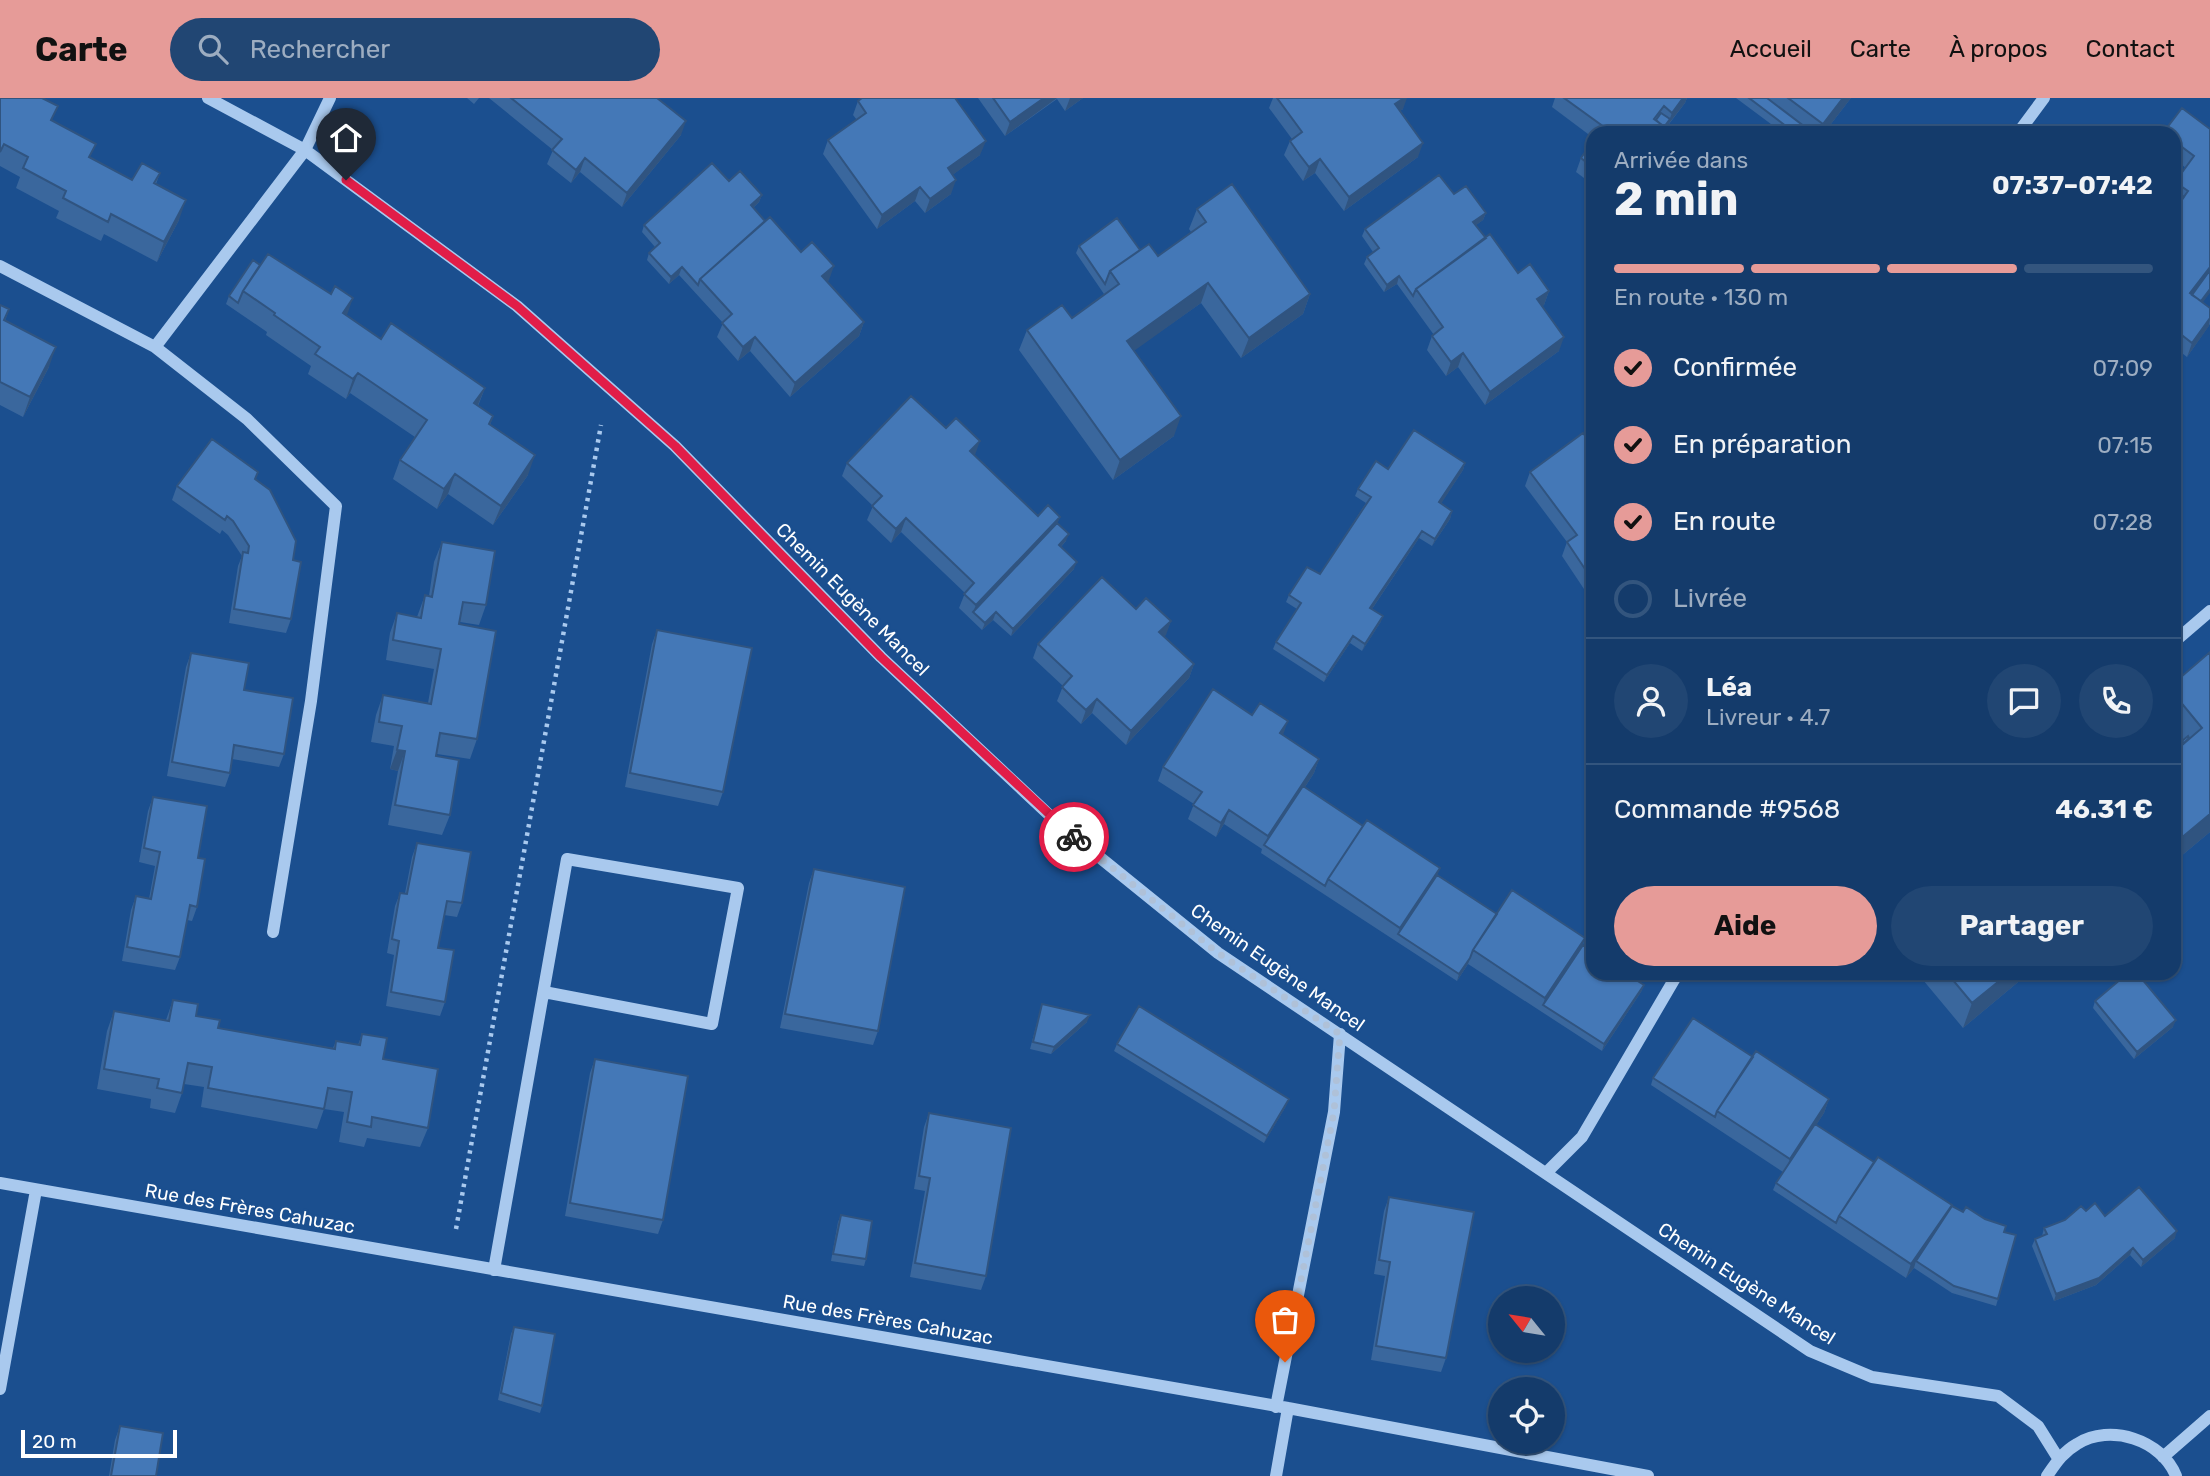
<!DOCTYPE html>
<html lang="fr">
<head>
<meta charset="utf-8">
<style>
	:root { --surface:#143b6b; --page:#214673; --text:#f1f3f6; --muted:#9dadc1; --line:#33557e; --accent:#e69b98 }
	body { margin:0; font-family:Rubik,sans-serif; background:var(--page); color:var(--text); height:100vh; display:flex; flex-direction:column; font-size:26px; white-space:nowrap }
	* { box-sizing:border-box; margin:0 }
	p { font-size:23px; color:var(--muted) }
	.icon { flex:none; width:38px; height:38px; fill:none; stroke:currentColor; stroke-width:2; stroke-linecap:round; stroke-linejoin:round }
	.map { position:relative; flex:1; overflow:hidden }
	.side { position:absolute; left:1586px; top:28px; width:595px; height:854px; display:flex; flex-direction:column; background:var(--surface); border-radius:21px; box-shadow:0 2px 5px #0004,0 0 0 2px var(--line) }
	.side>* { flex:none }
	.needle { width:46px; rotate:300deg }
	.controls { position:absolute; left:1488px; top:1188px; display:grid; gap:14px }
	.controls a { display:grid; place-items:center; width:77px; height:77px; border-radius:50%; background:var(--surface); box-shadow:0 2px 5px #0004,0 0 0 2px var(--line); font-size:35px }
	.scale { position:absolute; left:21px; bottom:18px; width:156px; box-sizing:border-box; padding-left:7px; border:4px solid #fff; border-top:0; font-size:19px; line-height:24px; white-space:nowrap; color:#fff; -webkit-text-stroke:5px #1b4f8f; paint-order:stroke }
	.pin { position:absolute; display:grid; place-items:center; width:60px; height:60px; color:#fff; margin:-72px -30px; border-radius:50% 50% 50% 0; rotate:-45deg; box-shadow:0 0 7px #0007 }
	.pin .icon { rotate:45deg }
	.courier { position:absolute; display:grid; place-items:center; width:70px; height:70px; margin:-35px; border:5px solid #e11d48; border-radius:50%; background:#fff; color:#222; box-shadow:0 2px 9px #0007 }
	.overview em { font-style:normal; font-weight:700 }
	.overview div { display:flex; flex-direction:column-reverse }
	.overview { display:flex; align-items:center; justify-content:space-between; height:119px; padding:0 28px }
	h1 { font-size:46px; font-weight:700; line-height:52px }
	.bar { display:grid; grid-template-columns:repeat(4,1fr); gap:10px 7px; align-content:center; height:84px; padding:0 28px }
	.bar i { height:9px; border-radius:5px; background:var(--line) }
	.bar .active { background:var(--accent) }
	.bar p { grid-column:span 4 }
	.line { display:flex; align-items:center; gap:18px; padding:0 28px; border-top:2px solid var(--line) }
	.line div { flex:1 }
	.round { display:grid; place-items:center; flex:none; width:74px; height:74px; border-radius:37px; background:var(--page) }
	ol { padding:0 28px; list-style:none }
	li { display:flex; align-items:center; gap:21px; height:77px }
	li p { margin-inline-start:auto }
	li .icon { padding:7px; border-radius:50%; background:var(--accent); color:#111; stroke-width:4 }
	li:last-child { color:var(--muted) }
	li i { width:38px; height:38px; border:4px solid var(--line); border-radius:50% }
	.button { display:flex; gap:14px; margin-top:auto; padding:14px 28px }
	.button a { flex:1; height:80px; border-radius:42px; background:var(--accent); color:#111; font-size:28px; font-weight:700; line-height:80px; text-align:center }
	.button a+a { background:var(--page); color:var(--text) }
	header { display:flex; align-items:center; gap:42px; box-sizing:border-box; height:98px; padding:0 35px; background:var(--accent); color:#111 }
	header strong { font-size:33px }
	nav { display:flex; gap:38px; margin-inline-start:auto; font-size:24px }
	.search { width:490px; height:63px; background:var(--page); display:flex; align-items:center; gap:18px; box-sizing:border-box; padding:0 24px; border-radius:38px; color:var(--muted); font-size:26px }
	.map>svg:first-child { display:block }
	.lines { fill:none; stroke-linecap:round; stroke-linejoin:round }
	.path { stroke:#a9c9ee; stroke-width:4.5; stroke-dasharray:3.5 5; stroke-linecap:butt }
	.minor { stroke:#a9c9ee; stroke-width:12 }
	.wall { fill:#3a679d }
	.shaded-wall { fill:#305480 }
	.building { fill:#4478b7; stroke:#305480; stroke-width:2 }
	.done { stroke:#afc1d8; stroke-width:7; stroke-dasharray:0 12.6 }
	.route { stroke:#e11d48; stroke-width:9 }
	.labels { text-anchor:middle; stroke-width:5; stroke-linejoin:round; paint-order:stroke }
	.street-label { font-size:19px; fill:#fff; stroke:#1b4f8f }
</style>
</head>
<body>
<header>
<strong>Carte</strong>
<div class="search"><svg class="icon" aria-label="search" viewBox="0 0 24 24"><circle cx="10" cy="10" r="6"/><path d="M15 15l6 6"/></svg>Rechercher</div>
<nav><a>Accueil</a><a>Carte</a><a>À propos</a><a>Contact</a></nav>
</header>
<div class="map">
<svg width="2210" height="1378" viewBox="0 0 2210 1378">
	<rect width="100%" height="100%" fill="#1b4f8f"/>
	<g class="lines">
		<path class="path" d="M456,1131L601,327"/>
		<path class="minor" d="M208,0L305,52L517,208L675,348L881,559L1061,728L1218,855L1810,1253L1872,1279L1998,1298L2038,1328L2058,1360
			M2018,35L2044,0
			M0,168L155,249L305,52L330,0
			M155,249L247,321L336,408L311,603L273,834
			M2174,544L2210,513
			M1546,1075L1582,1039L1678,875
			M0,1085L1288,1310L1648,1378
			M494,1172L567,761L738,790L712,926L544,894
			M0,1291L36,1092
			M1276,1309L1334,1014L1340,936
			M2163,1359L2210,1318
			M1276,1378L1288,1310
			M2047,1378C2056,1365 2063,1354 2077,1346C2110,1325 2162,1342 2176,1378"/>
	</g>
	<path class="wall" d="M0,0L53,23L91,61L132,82L160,75L156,86L179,122L157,164L104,136L101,143L56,120L59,113L16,90L20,79L0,68Z
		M467,0H479L474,6Z
		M489,0H657L681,37L622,109L580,74L571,85L547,66L553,52Z
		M978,0H1083L1065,13L1057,1L1005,38Z
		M1273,0H1404L1403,11L1400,13L1418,59L1344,113L1315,75L1303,83L1284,57L1290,43L1292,41L1269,10Z
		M1555,0H1687L1685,5L1666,30L1673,35H1592V39L1552,9Z
		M1736,0H1851L1824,35H1783Z
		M858,3L980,57L952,77L951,96L925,115L915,103L877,131L823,56L828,42L857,22L853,17Z
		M2210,31L2203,205L2210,210V226L2187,259L2174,249V88L2175,84L2186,70L2174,61V35Z
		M1592,44V86L1576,74L1581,60Z
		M729,83L762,97L759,104L753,110L765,123L801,154L829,182L827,183L864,224L859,238L790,299L750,253L738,263L717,239L723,225L679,177L669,186L647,162L649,155L655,149L642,134L644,127Z
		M1454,96L1486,115L1483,122L1476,127L1486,140L1518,175L1549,193L1544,207L1542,208L1559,253L1485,307L1458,269L1446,278L1427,252L1432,238L1434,237L1397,186L1384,194L1364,166L1367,159L1373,154L1362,138L1365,131Z
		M1197,111L1310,196L1303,216L1241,260L1201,205L1134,252L1174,338L1113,382L1019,252L1027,232L1072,220L1104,196L1076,155L1079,148L1140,152L1158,158L1191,134L1189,131Z
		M253,162L346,217L381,241L485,290L478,308L493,318L490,327L528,377L493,427L448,396L437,411L393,381L400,362L415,339L350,295L346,301L308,276L311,268L266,237L267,234L226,206L229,198Z
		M0,207L9,211L5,223L49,269L23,319L0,307Z
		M1592,347V503L1562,458L1567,444L1525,388L1530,374Z
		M974,357L1038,418L1060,419L1057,425L1066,443L1061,449L1074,471L1011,538L993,522L982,532L959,510L965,495L901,434L891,445L867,422L873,408L842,378L847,365Z
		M1465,365L1463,372L1441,405L1452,413L1450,421L1432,448L1419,440L1394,478L1372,511L1383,518L1380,525L1362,553L1350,545L1324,584L1273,551L1276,544L1297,511L1286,504L1289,497L1320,476L1366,405L1355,398L1358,391Z
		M256,382L293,462L291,521L286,535L229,525L238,468L242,458L228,437L222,432L220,436L172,402L177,388Z
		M442,444L486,507L479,527L460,524L477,641L470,661L437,656L436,658L450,717L442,737L388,727L398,673L390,671L394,648L371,644L376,617L383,597L428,605L434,571L386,562L390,535L397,515L417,519L425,497L429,498L434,464Z
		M1136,511L1171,523L1164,539L1194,566L1189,580L1126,647L1092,615L1081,626L1057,603L1063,588L1033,560L1038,546Z
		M657,532L723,694L718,708L625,689L652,546Z
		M2210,554V734L2174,764V654L2180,648L2183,642L2174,631V585Z
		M191,555L244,592L284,656L279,669L232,661L230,675L225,689L167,678L186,569Z
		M1283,637L1319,661L1314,675L1305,689L1497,816L1585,840L1583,847L1644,887L1641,894L1602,953L1468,866L1457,883L1261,755L1262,751L1224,726L1216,739L1188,721L1194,706L1158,683L1163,669Z
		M153,699L198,760L197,809L192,823L187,822L180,859L175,872L122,863L131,812L136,798L149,801L155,768L139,764L148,713Z
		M417,745L462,805L457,819L444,817L438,850L445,904L440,918L386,908L394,857L387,855L395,808L400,795H405L412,759Z
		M814,771L878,933L873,947L780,930L809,785Z
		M1926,875H2029L1963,930L1923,882Z
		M173,902L196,918L218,930L333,950L336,943L358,947L362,936L383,961L428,1030L420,1049L367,1040L364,1049L339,1044L344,1014L324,1011L317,1031L201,1009L204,989L184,986L182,995L175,1015L150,1010L151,1001L97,991L107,933L114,913L166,922Z
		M2095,903L2173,929L2134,961L2093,910Z
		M1042,906L1087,924L1051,956L1030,951Z
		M1117,946L1286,1008L1264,1045L1114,953Z
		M1753,959L1829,1001L1824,1015L1816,1027L1950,1112L1963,1114L2004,1134L1998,1201L1996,1208L1952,1195L1914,1170L1906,1180L1773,1092L1776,1085L1783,1074L1651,987L1653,980Z
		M595,961L663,1122L658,1136L565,1118L590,975Z
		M929,1015L986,1178L981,1192L910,1179L925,1093L914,1091L924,1029Z
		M1389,1099L1446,1260L1441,1274L1371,1262L1385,1178L1374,1176L1384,1113Z
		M2086,1113L2175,1140L2141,1169L2130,1157L2096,1187L2054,1203L2032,1148L2035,1141L2042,1138L2044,1130Z
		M841,1117L866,1161L864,1168L831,1163L838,1124Z
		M514,1229L542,1308L540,1315L498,1302L511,1236Z
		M120,1328L156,1378H109L115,1342Z"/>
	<path class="shaded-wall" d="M1044,0H1057L1005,38L1010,24Z
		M1070,0H1083L1065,13Z
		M1404,0H1407L1403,11L1390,20L1395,6Z
		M1683,0H1687L1685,5L1667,28L1672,15Z
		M1843,0H1851L1824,35H1820L1823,26Z
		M686,23L681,37L622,109L627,95Z
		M986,43L980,57L943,84L948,70Z
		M1423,45L1418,59L1344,113L1349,99Z
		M585,60L580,74L571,85L576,72Z
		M1320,61L1315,75L1303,83L1309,69Z
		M956,82L951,96L925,115L930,101Z
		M920,89L915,103L877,131L882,117Z
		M762,97L759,104L749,114L751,107Z
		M186,102L179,122L157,164L164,144Z
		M1486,115L1483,122L1471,131L1473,124Z
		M834,168L829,182L817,192L822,178Z
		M682,169L679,177L669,186L671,179Z
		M2210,169V176L2189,203L2190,195Z
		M1399,178L1397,186L1384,194L1387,187Z
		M1208,185L1201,205L1120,263L1127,243Z
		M2210,191V195L2194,216L2196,209Z
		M1549,193L1544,207L1532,215L1537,201Z
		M1310,196L1303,216L1241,260L1249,240Z
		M353,200L346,220L343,215Z
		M2210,220L2209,228L2187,259L2192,245Z
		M864,224L859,238L790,299L795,285Z
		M755,239L750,253L738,263L743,249Z
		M1564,239L1559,253L1485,307L1490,294Z
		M56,249L49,269L23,319L30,299Z
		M1463,255L1458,269L1446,278L1451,264Z
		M358,275L350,295L346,301L353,281Z
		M485,290L477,309L474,305Z
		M1181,318L1174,338L1113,382L1120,362Z
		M980,343L975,357L965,367L970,353Z
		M535,357L528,377L493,427L501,408Z
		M1465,365L1463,372L1437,412L1439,404Z
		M455,376L448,396L437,411L444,391Z
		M1452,413L1450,421L1432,448L1435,441Z
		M1060,419L1055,432L973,514L976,507Z
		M906,420L901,434L891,445L896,431Z
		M1422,433L1419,440L1368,517L1370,510Z
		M1069,436L1066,443L1056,454L1059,447Z
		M1077,464L1074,471L1011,538L1013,531Z
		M996,514L993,522L982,532L985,525Z
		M1383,518L1380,525L1362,553L1365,546Z
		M1171,523L1166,537L1154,548L1159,534Z
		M1353,538L1350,545L1324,584L1327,577Z
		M1194,566L1189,580L1126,647L1131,633Z
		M1097,601L1092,615L1081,626L1086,612Z
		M1288,623L1283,637L1280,635Z
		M397,652L405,653L398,673L390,671Z
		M1319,661L1314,675L1266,749L1265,748L1268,738Z
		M1229,712L1224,726L1216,739L1221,725Z
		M2210,716V734L2174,764V746Z
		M1440,770L1435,784L1398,836L1400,830Z
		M1585,840L1580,854L1543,907L1545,900Z
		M1470,860L1468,866L1457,883L1459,876Z
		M2009,875H2029L1963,930L1972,905Z
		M1644,887L1641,894L1602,953L1604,946Z
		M1090,917L1087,924L1051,956L1054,949Z
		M2176,922L2173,929L2134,961L2137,954Z
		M1289,1001L1286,1008L1264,1045L1267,1038Z
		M1829,1001L1824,1015L1785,1075L1790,1061Z
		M1952,1107L1947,1121L1916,1163L1914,1170L1906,1180L1911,1166Z
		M2177,1133L2175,1140L2141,1169L2143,1162Z
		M2133,1150L2130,1157L2096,1187L2054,1203L2056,1196Z"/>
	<path class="building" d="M0,0H42L58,8L51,22L96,46L89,59L132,82L142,65L160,75L154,85L186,102L164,144L111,116L108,124L63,100L66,93L23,70L28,59L4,46L0,54Z
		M511,0H657L686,23L627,95L585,60L576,72L552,52L562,41Z
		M862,0H955L986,43L948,70L956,82L930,101L920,89L882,117L828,42L866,15L858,3Z
		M993,0H1044L1010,24Z
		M1277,0H1404L1395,6L1423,45L1349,99L1320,61L1309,69L1299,56L1290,43L1302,34Z
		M1564,0H1683L1672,15L1664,8L1654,21L1673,35H1599L1604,29Z
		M1749,0H1767L1813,35H1795Z
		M1788,0H1843L1823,26Z
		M2182,10L2210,31V169L2190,195L2210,210V220L2192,245L2174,231V97L2181,103L2188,93L2175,84L2194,58L2174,43V35H2163Z
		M1661,15L1670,21L1664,29L1656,22Z
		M1592,44V69L1581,60Z
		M712,65L729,83L740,73L762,97L751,107L765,123L700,181L698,187L682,169L671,179L649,155L660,145L644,127Z
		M1439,77L1454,96L1466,88L1486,115L1473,124L1486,140L1416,191L1413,198L1399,178L1387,187L1367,159L1379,150L1365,131Z
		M1232,86L1310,196L1249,240L1208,185L1127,243L1181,318L1120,362L1027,232L1062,207L1072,220L1119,186L1110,173L1149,146L1158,158L1206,124L1197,111Z
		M2174,91L2184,99L2181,103L2174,97Z
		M770,119L801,154L812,144L834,168L822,178L864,224L795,285L755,239L743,249L722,225L732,216L700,181Z
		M1117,120L1140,152L1110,173L1105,186L1079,148Z
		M1490,136L1518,175L1530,166L1549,193L1537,201L1564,239L1490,294L1463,255L1451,264L1432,238L1443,229L1416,191Z
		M268,156L331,196L335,188L353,200L343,215L381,241L391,225L485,290L474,305L493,318L489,326L535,357L501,408L455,376L444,391L400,362L427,322L358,275L353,281L315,256L320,249L274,217L275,215L243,193Z
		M253,162L260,167L243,193L238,205L229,198Z
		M2210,172V191L2201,203L2192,197Z
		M0,207L9,211L4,222L56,249L30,299L0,284Z
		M911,298L946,330L956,320L980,343L970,353L1038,418L1048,407L1060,419L976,507L964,496L974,485L906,420L896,431L882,418L872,408L882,398L847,365Z
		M1414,332L1465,365L1439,404L1452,413L1435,441L1422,433L1370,510L1383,518L1365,546L1353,538L1327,577L1276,544L1301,505L1289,497L1307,469L1320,476L1371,399L1358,391L1376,363L1388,371Z
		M1583,335L1592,347V479L1591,480L1567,444L1577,437L1530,374Z
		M212,341L258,374L255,381L270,392L296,443L293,462L301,464L291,521L234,511L243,454L248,455L249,448L233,423L227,418L225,422L177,388Z
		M1057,425L1069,436L1059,447L1077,464L1013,531L996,514L985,525L973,514Z
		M442,444L495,453L486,507L463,504L459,526L496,533L477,641L440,635L436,658L459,662L450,717L395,707L405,653L397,652L402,628L379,624L383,597L431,606L441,551L393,542L397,515L421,520L425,497L432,499Z
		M1102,479L1136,511L1146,500L1171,523L1159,534L1194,566L1131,633L1097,601L1086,612L1074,601L1062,589L1072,578L1038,546Z
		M1592,484V493L1589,487Z
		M657,532L752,550L723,694L630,675Z
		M2210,554V716L2174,746V654L2202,630L2174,596V585Z
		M191,555L249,565L244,592L293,600L284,656L234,647L230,675L172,664Z
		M1213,591L1252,617L1260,605L1288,623L1280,635L1319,661L1268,738L1229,712L1221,725L1193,707L1202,694L1163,669Z
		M2188,638L2189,640L2184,645L2182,643Z
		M1303,688L1363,728L1328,781L1325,788L1264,747Z
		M153,699L207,708L198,760L205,761L197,809L190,807L180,859L127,849L136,798L151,801L160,754L144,750Z
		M1367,722L1440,770L1400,830L1328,781Z
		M417,745L471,754L462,805L447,803L438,850L454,852L445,904L391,894L399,843L392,841L400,795L407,796Z
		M814,771L905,789L878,933L785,916Z
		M1437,777L1497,816L1473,852L1470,860L1459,876L1398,836Z
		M1512,792L1585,840L1545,900L1473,852Z
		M1583,847L1592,853V875H1625L1644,887L1604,946L1543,907Z
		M1947,875H2009L1972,905Z
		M2128,875H2137L2176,922L2137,954L2095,903Z
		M173,902L198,906L196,918L220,922L218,930L335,951L336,943L360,947L362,936L387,940L383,961L438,971L428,1030L372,1019L371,1029L347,1024L352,994L328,990L324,1011L208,990L212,969L188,965L182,995L157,990L159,981L104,971L114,913L169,923Z
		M1042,906L1090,917L1054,949L1033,944Z
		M1139,908L1289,1001L1267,1038L1117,946Z
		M1693,920L1753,959L1717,1013L1715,1019L1653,980Z
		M1756,953L1829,1001L1790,1061L1717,1013Z
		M595,961L688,978L663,1122L570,1105Z
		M929,1015L1011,1030L986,1178L915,1165L930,1080L919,1078Z
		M1815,1026L1874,1064L1839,1118L1836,1125L1776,1085Z
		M1878,1059L1952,1107L1911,1166L1839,1118Z
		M2139,1089L2177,1133L2143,1162L2133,1150L2099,1180L2056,1196L2035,1141L2047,1136L2044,1130L2065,1122L2081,1108L2086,1113L2095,1105L2105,1118Z
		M1389,1099L1474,1114L1446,1260L1376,1248L1390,1164L1379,1162Z
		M1952,1108L1963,1114L1966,1109L1985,1121L2006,1128L2004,1134L2016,1137L1998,1201L1954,1188L1916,1163Z
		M841,1117L872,1123L866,1161L833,1156Z
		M514,1229L555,1236L542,1308L501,1295Z
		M120,1328L163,1335L156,1378H111Z"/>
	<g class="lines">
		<path class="done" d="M1074,739L1218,855L1340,936L1334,1014L1285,1264"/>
		<path class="route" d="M346,82L517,208L675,348L881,559L1074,739"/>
	</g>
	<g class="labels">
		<g class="street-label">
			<text transform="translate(853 501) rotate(45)" y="7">Chemin Eugène Mancel</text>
			<text transform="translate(1278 869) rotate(35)" y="7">Chemin Eugène Mancel</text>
			<text transform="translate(250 1110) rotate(10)" y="7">Rue des Frères Cahuzac</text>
			<text transform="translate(1747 1185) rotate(33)" y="7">Chemin Eugène Mancel</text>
			<text transform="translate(888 1221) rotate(10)" y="7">Rue des Frères Cahuzac</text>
		</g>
	</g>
</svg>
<div class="controls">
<a><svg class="needle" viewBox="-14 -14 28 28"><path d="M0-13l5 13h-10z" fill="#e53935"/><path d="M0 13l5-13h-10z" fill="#9dadc1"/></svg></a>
<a><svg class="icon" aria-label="locate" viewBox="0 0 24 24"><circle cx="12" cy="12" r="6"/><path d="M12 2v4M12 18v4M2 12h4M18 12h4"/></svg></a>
</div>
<div class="scale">20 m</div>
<div class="pin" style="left:1285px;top:1264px;background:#ea580c"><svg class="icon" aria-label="bag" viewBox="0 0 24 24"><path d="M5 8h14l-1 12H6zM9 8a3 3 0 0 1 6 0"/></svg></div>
<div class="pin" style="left:346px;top:82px;background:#1f2937"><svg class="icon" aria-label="home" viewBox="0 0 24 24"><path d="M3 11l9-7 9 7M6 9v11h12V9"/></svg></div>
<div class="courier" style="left:1074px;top:739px"><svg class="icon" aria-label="bike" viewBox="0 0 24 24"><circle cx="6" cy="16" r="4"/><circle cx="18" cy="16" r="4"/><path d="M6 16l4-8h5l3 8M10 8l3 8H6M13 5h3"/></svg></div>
<section class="side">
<div class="overview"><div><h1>2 min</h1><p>Arrivée dans</p></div><em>07:37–07:42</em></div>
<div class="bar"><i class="active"></i><i class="active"></i><i class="active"></i><i></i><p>En route · 130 m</p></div>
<ol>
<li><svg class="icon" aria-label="check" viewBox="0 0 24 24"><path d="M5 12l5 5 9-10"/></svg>Confirmée<p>07:09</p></li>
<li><svg class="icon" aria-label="check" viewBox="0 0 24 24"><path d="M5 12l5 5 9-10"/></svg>En préparation<p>07:15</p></li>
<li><svg class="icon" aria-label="check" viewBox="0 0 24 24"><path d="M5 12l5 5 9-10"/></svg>En route<p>07:28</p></li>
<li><i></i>Livrée</li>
</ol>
<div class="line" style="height:126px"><a class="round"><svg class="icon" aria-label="person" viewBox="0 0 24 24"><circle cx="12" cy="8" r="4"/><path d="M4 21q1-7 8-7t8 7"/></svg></a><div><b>Léa</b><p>Livreur · 4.7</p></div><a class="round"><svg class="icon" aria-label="chat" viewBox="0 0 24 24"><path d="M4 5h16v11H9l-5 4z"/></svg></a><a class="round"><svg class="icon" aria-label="phone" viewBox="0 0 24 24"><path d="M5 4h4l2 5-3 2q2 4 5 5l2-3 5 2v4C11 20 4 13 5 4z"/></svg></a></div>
<div class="line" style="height:91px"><div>Commande #9568</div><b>46.31 €</b></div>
<div class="button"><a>Aide</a><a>Partager</a></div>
</section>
</div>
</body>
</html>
